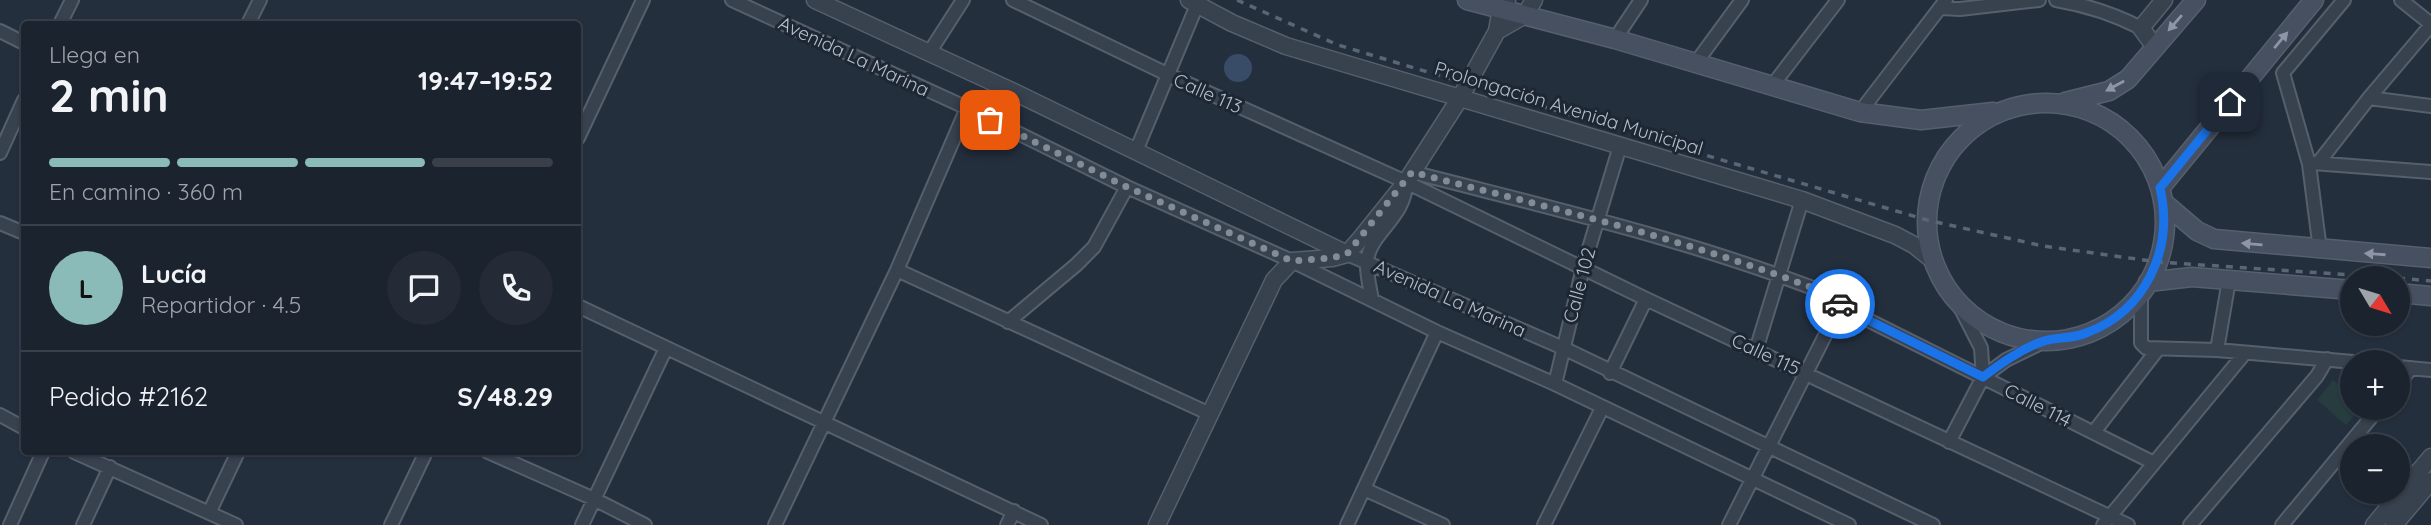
<!DOCTYPE html>
<html lang="es">
<head>
<meta charset="utf-8">
<style>
	:root { --surface:#1b232e; --page:#242b36; --text:#f1f3f6; --muted:#a0a4aa; --line:#39404a; --accent:#8bbbb9 }
	body { margin:0; font-family:Quicksand,sans-serif; background:var(--page); color:var(--text); height:100vh; display:flex; flex-direction:column; font-size:26px; white-space:nowrap }
	* { box-sizing:border-box; margin:0 }
	p { font-size:23px; color:var(--muted) }
	.icon { flex:none; width:38px; height:38px; fill:none; stroke:currentColor; stroke-width:2; stroke-linecap:round; stroke-linejoin:round }
	.map { position:relative; flex:1; overflow:hidden }
	.panel { position:absolute; left:21px; top:21px; width:560px; height:434px; display:flex; flex-direction:column; background:var(--surface); border-radius:7px; box-shadow:0 2px 5px #0004,0 0 0 2px var(--line) }
	.panel>* { flex:none }
	.needle { width:46px; rotate:128deg }
	.controls { position:absolute; left:2340px; top:266px; display:grid; gap:14px }
	.controls a { display:grid; place-items:center; width:70px; height:70px; border-radius:50%; background:var(--surface); box-shadow:0 2px 5px #0004,0 0 0 2px var(--line); font-size:35px }
	.pin { position:absolute; display:grid; place-items:center; width:60px; height:60px; color:#fff; margin:-30px; border-radius:14px; box-shadow:0 4px 10px #0006 }
	.courier { position:absolute; display:grid; place-items:center; width:70px; height:70px; margin:-35px; border:5px solid #1a73e8; border-radius:50%; background:#fff; color:#222; box-shadow:0 2px 9px #0007 }
	.overview em { font-style:normal; font-weight:700 }
	.overview div { display:flex; flex-direction:column-reverse }
	.overview { display:flex; align-items:center; justify-content:space-between; height:119px; padding:0 28px }
	h1 { font-size:46px; font-weight:700; line-height:52px }
	.bar { display:grid; grid-template-columns:repeat(4,1fr); gap:10px 7px; align-content:center; height:84px; padding:0 28px }
	.bar i { height:9px; border-radius:5px; background:var(--line) }
	.bar .selected { background:var(--accent) }
	.bar p { grid-column:span 4 }
	.line { display:flex; align-items:center; gap:18px; padding:0 28px; border-top:2px solid var(--line) }
	.line div { flex:1 }
	.round { display:grid; place-items:center; flex:none; width:74px; height:74px; border-radius:37px; background:var(--page) }
	.map>svg:first-child { display:block }
	.green { fill:#263c3f }
	.water { fill:#394c67 }
	.lines { fill:none; stroke-linecap:round; stroke-linejoin:round }
	.minor-casing { stroke:#565f6c; stroke-width:16 }
	.tertiary-casing { stroke:#565f6c; stroke-width:19 }
	.secondary-casing { stroke:#565f6c; stroke-width:21 }
	.minor { stroke:#38414e; stroke-width:12 }
	.tertiary { stroke:#38414e; stroke-width:16 }
	.secondary { stroke:#465061; stroke-width:18 }
	.rail { stroke:#5a6575; stroke-width:3.5; stroke-dasharray:7 7; stroke-linecap:butt }
	.oneway { fill:#8e96a5 }
	.done { stroke:#828b98; stroke-width:7; stroke-dasharray:0 12.6 }
	.route { stroke:#1a73e8; stroke-width:9 }
	.labels { text-anchor:middle; stroke-width:6; stroke-linejoin:round; paint-order:stroke }
	.street-label { font-size:19px; fill:#b4bcc9; stroke:#1d2633 }
</style>
</head>
<body>
<div class="map">
<svg width="2431" height="525" viewBox="0 0 2431 525">
	<rect width="100%" height="100%" fill="#242f3e"/>
	<path class="green" d="M2333,380L2352,396V408H2361L2346,425L2317,400Z"/>
	<path class="water" d="M1224 68a14 14 0 1 1 28 0a14 14 0 1 1-28 0Z"/>
	<g class="lines">
		<defs>
			<path id="minor" d="M732,0L967,108L1127,187L1292,261L1437,332L1555,384L1849,525
				M1013,0L1169,75L1406,182L1646,299L2128,525
				M2056,0C2086,5 2114,14 2141,28
				M2401,0L2431,24
				M1941,8L1960,9L2039,0
				M60,24L72,0
				M248,24L260,0
				M0,31L24,43
				M1615,39L1641,0
				M929,53L963,0
				M1695,64L1742,0
				M1772,86L1838,0
				M2369,98L2431,106
				M1860,112L1946,0
				M578,138L643,0
				M1136,151L1197,5
				M0,153L24,100
				M2319,162L2369,98L2431,25
				M2313,163L2431,172
				M1412,172C1554,209 1699,242 1836,297L1840,300V306L2154,463
				M0,223L24,233
				M2320,250L2309,164L2283,73L2344,0
				M1347,254L1563,348L1933,525
				M897,270L1210,414
				M2141,293V343L2146,348L2217,350L2353,362
				M1372,300C1370,288 1366,273 1367,261C1370,232 1406,218 1406,182
				M1958,303L1981,348L1983,377
				M578,306L1041,525
				M1008,322L1076,265L1094,247L1127,187
				M1756,350L1802,200
				M2217,350L2229,280
				M2398,367L2431,370
				M1610,373L1646,299
				M1555,384L1583,268L1620,146
				M2398,385L2411,368
				M0,415L24,428
				M2094,432L2158,349
				M1949,442L1983,377L2006,360L2045,341
				M74,452L236,525
				M488,452L594,499L645,525
				M1364,489L1443,525
				M209,513L238,452
				M10,525L43,452
				M83,525L110,467
				M391,525L426,452
				M582,525L666,348
				M775,525L897,270L967,108
				M1007,525L1014,511
				M1347,525L1437,332
				M1544,525L1602,408
				M1729,525L1840,306
				M2103,525L2245,353
				M2190,525L2317,376L2327,359
				M2282,525L2379,408"/>
			<path id="tertiary" d="M815,0L1014,92L1347,254
				M1189,0L1232,23L1286,46L1802,200L1895,235L1914,245L1934,261
				M1497,31L1525,15L1534,0
				M2155,47L2141,28L2164,0
				M1157,525L1274,280L1292,261L1332,258L1347,254L1361,238L1406,182L1460,98L1497,31L1501,9L1507,0
				M2374,525L2431,457
				M2394,525L2431,481"/>
			<path id="secondary" d="M1467,0L1615,39L1860,112L1921,120L1993,112
				M2065,102L2109,91L2128,79L2196,0
				M1927 222a119 119 0 1 1 238 0a119 119 0 1 1-238 0Z
				M2160,188L2314,0
				M2163,202L2197,231L2214,239L2431,258
				M2148,282L2192,277L2352,290
				M2398,293L2431,296"/>
		</defs>
		<use href="#minor" class="minor-casing"/>
		<use href="#tertiary" class="tertiary-casing"/>
		<use href="#secondary" class="secondary-casing"/>
		<use href="#minor" class="minor"/>
		<use href="#tertiary" class="tertiary"/>
		<use href="#secondary" class="secondary"/>
		<path class="rail" d="M1237,0L1338,45L1624,131
			M1640,136L1927,220L2043,246L2158,262L2397,278
			M2398,278L2431,281"/>
	</g>
	<defs><path id="oneway-solid" d="M-6-.8H1V-3.2L6.5 0L1 3.2V.8H-6Z" transform="scale(1.75)"/></defs>
	<g class="oneway">
		<use href="#oneway-solid" transform="translate(2175 23) rotate(131)"/>
		<use href="#oneway-solid" transform="translate(2281 40) rotate(-50)"/>
		<use href="#oneway-solid" transform="translate(2115 86) rotate(151)"/>
		<use href="#oneway-solid" transform="translate(2252 244) rotate(-175)"/>
		<use href="#oneway-solid" transform="translate(2375 254) rotate(-176)"/>
	</g>
	<g class="lines">
		<path class="done" d="M990,120L1127,187L1292,261L1332,258L1347,254L1412,172C1554,209 1699,242 1836,297L1840,300V304"/>
		<path class="route" d="M1840,304V306L1983,377C2001,363 2022,348 2044,341C2057,337 2072,339 2086,333C2146,311 2174,249 2160,188L2230,102"/>
	</g>
	<g class="labels">
		<g class="street-label">
			<text transform="translate(854 56) rotate(25)" y="7">Avenida La Marina</text>
			<text transform="translate(1208 93) rotate(24)" y="7">Calle 113</text>
			<text transform="translate(1569 108) rotate(17)" y="7">Prolongación Avenida Municipal</text>
			<text transform="translate(1579 285) rotate(-75)" y="7">Calle 102</text>
			<text transform="translate(1450 298) rotate(24)" y="7">Avenida La Marina</text>
			<text transform="translate(1766 354) rotate(25)" y="7">Calle 115</text>
			<text transform="translate(2038 405) rotate(27)" y="7">Calle 114</text>
		</g>
	</g>
</svg>
<div class="controls">
<a><svg class="needle" viewBox="-14 -14 28 28"><path d="M0-13l5 13h-10z" fill="#e53935"/><path d="M0 13l5-13h-10z" fill="#a0a4aa"/></svg></a>
<a>+</a>
<a>−</a>
</div>
<div class="pin" style="left:990px;top:120px;background:#ea580c"><svg class="icon" aria-label="bag" viewBox="0 0 24 24"><path d="M5 8h14l-1 12H6zM9 8a3 3 0 0 1 6 0"/></svg></div>
<div class="pin" style="left:2230px;top:102px;background:#1f2937"><svg class="icon" aria-label="home" viewBox="0 0 24 24"><path d="M3 11l9-7 9 7M6 9v11h12V9"/></svg></div>
<div class="courier" style="left:1840px;top:304px"><svg class="icon" aria-label="car" viewBox="0 0 24 24"><path d="M5 17H2v-5l4-1 3-4h7l3 4 3 1v5h-3M9 17h6M6 11h13"/><circle cx="7" cy="17" r="2"/><circle cx="17" cy="17" r="2"/></svg></div>
<section class="panel">
<div class="overview"><div><h1>2 min</h1><p>Llega en</p></div><em>19:47–19:52</em></div>
<div class="bar"><i class="selected"></i><i class="selected"></i><i class="selected"></i><i></i><p>En camino · 360 m</p></div>
<div class="line" style="height:126px"><b class="round" style="background:var(--accent);color:#111">L</b><div><b>Lucía</b><p>Repartidor · 4.5</p></div><a class="round"><svg class="icon" aria-label="chat" viewBox="0 0 24 24"><path d="M4 5h16v11H9l-5 4z"/></svg></a><a class="round"><svg class="icon" aria-label="phone" viewBox="0 0 24 24"><path d="M5 4h4l2 5-3 2q2 4 5 5l2-3 5 2v4C11 20 4 13 5 4z"/></svg></a></div>
<div class="line" style="height:91px"><div>Pedido #2162</div><b>S/48.29</b></div>
</section>
</div>
</body>
</html>
